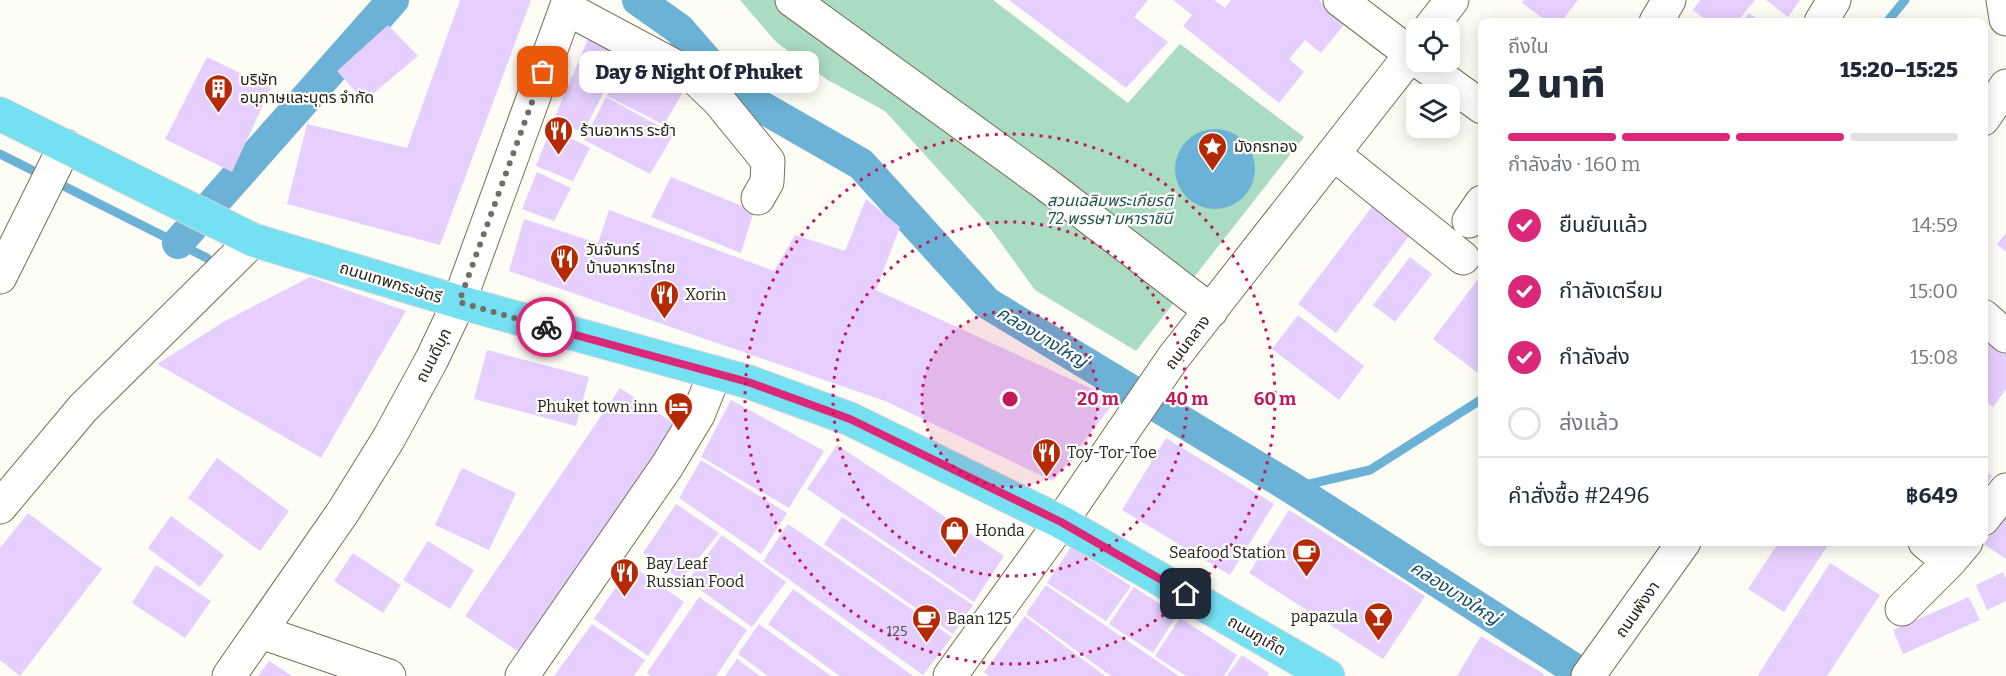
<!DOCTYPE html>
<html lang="th">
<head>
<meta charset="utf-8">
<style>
	:root { --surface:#fff; --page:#f6f6f7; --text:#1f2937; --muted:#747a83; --line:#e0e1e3; --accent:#db2777 }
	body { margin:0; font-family:Bitter,"Noto Sans Thai",serif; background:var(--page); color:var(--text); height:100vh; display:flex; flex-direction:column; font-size:22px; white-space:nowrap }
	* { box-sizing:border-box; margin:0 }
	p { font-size:20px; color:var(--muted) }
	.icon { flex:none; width:33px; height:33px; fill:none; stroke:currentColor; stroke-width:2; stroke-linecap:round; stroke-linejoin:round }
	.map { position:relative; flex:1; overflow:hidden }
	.drawer { position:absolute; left:1478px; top:18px; width:510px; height:528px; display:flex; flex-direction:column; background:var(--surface); border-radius:12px; box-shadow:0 3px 15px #0003 }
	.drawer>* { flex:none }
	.controls { position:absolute; left:1406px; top:18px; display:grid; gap:12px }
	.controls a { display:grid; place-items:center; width:54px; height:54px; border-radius:12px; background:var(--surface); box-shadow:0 3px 15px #0003; font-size:30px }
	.pin { position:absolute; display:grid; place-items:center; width:51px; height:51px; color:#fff; margin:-26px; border-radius:12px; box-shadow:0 3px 9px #0006 }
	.courier { position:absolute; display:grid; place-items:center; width:60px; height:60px; margin:-30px; border:4px solid #db2777; border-radius:50%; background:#fff; color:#222; box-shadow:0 2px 8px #0007 }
	.bubble { position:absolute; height:42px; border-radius:12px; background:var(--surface); box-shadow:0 3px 15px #0003; font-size:20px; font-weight:800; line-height:42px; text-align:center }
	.summary em { font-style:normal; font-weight:800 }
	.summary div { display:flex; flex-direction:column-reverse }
	.summary { display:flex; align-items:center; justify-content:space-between; height:102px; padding:0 30px }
	h1 { font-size:39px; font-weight:800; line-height:45px }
	.bar { display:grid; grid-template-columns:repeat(4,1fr); gap:9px 6px; align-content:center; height:72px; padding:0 30px }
	.bar i { height:8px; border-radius:4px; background:var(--line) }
	.bar .on { background:var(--accent) }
	.bar p { grid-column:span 4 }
	.line { display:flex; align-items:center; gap:15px; padding:0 30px; border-top:2px solid var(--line) }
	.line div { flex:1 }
	ol { padding:0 30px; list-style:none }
	li { display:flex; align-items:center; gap:18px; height:66px }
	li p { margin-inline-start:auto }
	li .icon { padding:6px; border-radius:50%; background:var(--accent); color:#fff; stroke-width:4 }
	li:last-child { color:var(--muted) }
	li i { width:33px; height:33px; border:3px solid var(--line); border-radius:50% }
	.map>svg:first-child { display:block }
	.green { fill:#a9dcc1 }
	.water { fill:#6bb2d6 }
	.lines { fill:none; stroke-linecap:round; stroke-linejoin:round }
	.stream { stroke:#6bb2d6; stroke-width:9 }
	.canal { stroke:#6bb2d6; stroke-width:32 }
	.building { fill:#e6cefe }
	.minor-casing { stroke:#776f52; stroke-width:35 }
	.major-casing { stroke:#d8d7d5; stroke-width:35 }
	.minor { stroke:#fff; stroke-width:33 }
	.major { stroke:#76e0f3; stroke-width:33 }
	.done { stroke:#716f64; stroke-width:6; stroke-dasharray:0 10.8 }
	.route { stroke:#db2777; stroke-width:8 }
	.ring { fill:none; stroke:#c2185b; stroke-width:3; stroke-dasharray:3 6 }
	.labels { text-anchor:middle; stroke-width:4.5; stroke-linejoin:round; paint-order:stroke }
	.number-label { font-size:14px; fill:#564e50 }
	.poi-label { font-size:16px; fill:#262316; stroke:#fff; text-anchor:start }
	.park-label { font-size:16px; font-style:italic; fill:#1e553d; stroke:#fff }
	.street-label { font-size:16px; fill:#262316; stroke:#fff }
	.water-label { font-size:18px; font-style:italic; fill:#164f68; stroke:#fff }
	.centre { fill:#c2185b; stroke:#fff; stroke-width:3 }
	.ring-label { font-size:18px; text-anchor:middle; font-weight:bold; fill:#c2185b; stroke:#fff; stroke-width:4.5; stroke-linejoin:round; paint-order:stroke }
</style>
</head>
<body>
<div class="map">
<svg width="2006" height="676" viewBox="0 0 2006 676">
	<rect width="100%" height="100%" fill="#fdfcf5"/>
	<path class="green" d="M740,0H993L1128,103L1180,44L1304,137L1136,351L1035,290L985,221L885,111L826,79L776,42Z"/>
	<path class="water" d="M1175 169a40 40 0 1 1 80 0a40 40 0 1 1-80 0Z"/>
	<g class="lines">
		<path class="stream" d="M1887,22L1905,0
			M0,154L207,258
			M1292,488L1370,470L1482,399"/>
		<path class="canal" d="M638,0L679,29L732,90L861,164L987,303L1292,488L1585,676
			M178,243L393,0"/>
	</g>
	<path class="building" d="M460,0H531L440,245L287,204L307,124L407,148Z
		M1009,0H1148L1134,17L1168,42L1126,88Z
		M1173,0H1214L1225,8L1231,0H1319L1346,22L1321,53L1305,40L1289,59L1304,72L1279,103L1183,26L1192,15Z
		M1524,0H1578L1561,22H1548L1522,3Z
		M1700,0H1755L1737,22H1709L1693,10Z
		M1766,0H1800L1788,17Z
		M1749,13L1761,22H1742Z
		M388,25L418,56L364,101L337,71Z
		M588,39L623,54L583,133L554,119Z
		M626,56L684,90L664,125L607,96Z
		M207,57L271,88L232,172L165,139Z
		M606,97L674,134L650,174L584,140Z
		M551,128L590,148L573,181L536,166Z
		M537,172L571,188L554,221L522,209Z
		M671,177L754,211L741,253L651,217Z
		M866,199L900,227L876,290L1116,400L1053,481L885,401L509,271L524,219L598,243L609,210L774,271L795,235L845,251Z
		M1375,203L1413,231L1336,333L1298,304Z
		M2006,233V252L1997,244Z
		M1410,257L1432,274L1395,322L1373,305Z
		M1482,274V376L1433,339Z
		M310,277L406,311L321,458L157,364L225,321Z
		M1298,315L1364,366L1339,400L1272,349Z
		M1983,334L2006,350V389L1993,407L1983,400Z
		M487,350L589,377L576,426L474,399Z
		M620,388L681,428L522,654L465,616Z
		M731,400L824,451L789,508L701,457Z
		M1166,438L1274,504L1230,575L1122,510Z
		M837,445L1004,556L974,602L807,489Z
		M217,458L289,511L260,551L188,498Z
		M701,460L787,513L761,554L679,498Z
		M462,468L516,493L489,550L435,525Z
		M1983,470L1992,476L1983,490Z
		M676,504L719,533L681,580L643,553Z
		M1289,510L1425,596L1383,659L1249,573Z
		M2006,511V559L1984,544Z
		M28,513L102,569L20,676L0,660V548Z
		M171,516L224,555L200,587L148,548Z
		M842,517L973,605L953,634L824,544Z
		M788,524L952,637L923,675L763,561Z
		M722,535L786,582L752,627L688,581Z
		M428,541L474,570L450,609L403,580Z
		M1779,542H1830L1784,612L1748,589Z
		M1071,547L1131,586L1106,621L1047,583Z
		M353,553L401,585L383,613L334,581Z
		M1830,563L1880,595L1827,676H1759L1758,675Z
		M156,565L211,601L185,638L132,603Z
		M631,565L684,602L648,656L594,619Z
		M2003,572L2006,579V601L1987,610L1976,585Z
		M1046,585L1179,676H1111L1026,614Z
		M1134,587L1177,615L1153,653L1109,624Z
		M793,589L913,676H840L768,624Z
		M699,597L747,630L716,676H651L647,673Z
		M1969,597L1980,620L1903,654L1893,630Z
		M1025,616L1105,676H989L984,672Z
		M1180,618L1237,655L1224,676H1186L1155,656Z
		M592,624L645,660L634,676H554Z
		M759,624L831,676H768L738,654Z
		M1481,636L1544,674L1543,676H1457Z
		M1242,655L1269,673L1267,676H1227Z
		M737,659L760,676H725Z
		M269,661L292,676H258Z"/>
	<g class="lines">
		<defs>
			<path id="minor" d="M792,0L1047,185L1211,311
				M1340,0L1416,58
				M2003,0L2006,19
				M566,8L693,76L719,101L768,161L767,182L758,198
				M1656,22L1669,0
				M1821,22L1834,0
				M1430,28L1452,0
				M1420,62L1482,107
				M1983,119L2006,86
				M1334,154L1463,258
				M1469,221L1482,202
				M0,277L65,146
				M1983,316L2006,336
				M0,507L83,408L253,240
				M1983,519L2006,490
				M1925,542L1949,562
				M1902,609L1949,562L1966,542
				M261,632L389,676
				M229,676L343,512L389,438L432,359L459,302L569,0
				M522,676L667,466L698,415L715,373
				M950,676L1061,522L1173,358L1416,48
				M1588,676L1684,542"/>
			<path id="major" d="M0,114L253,240L459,302L749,382L850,419L1061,522L1328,676"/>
		</defs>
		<use href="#minor" class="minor-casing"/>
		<use href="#major" class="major-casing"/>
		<use href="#minor" class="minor"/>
		<use href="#major" class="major"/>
	</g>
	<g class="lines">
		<path class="done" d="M543,72L459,302L546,327"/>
		<path class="route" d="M546,327L748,382L850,419L1061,522L1186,594"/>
	</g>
	<circle cx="1010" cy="399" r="88" fill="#c2185b" fill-opacity=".12"/>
	<g class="ring">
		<circle cx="1010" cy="399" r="88"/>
		<circle cx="1010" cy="399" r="177"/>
		<circle cx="1010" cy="399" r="265"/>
	</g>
	<defs>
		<symbol id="building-pin" viewBox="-11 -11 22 30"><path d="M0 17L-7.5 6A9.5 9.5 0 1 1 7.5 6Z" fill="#b52a05" stroke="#fff"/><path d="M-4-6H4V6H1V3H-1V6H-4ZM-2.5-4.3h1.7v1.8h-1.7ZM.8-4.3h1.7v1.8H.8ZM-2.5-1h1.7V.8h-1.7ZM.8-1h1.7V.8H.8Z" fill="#fff"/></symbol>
		<symbol id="restaurant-pin" viewBox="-11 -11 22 30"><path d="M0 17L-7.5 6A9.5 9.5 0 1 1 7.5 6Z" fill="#b52a05" stroke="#fff"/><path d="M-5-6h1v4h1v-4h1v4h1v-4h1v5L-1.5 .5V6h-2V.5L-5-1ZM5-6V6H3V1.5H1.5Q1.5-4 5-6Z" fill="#fff"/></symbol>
		<symbol id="sight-pin" viewBox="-11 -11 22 30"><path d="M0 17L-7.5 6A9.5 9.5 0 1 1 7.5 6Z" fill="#b52a05" stroke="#fff"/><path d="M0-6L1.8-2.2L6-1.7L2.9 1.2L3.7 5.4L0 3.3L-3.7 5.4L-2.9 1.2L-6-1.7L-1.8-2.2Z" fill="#fff"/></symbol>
		<symbol id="hotel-pin" viewBox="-11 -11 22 30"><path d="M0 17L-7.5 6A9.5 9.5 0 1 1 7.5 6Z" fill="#b52a05" stroke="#fff"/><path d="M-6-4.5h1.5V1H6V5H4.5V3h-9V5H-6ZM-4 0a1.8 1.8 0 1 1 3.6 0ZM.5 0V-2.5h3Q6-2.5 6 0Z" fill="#fff"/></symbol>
		<symbol id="shop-pin" viewBox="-11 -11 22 30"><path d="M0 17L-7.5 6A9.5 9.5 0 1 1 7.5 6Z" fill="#b52a05" stroke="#fff"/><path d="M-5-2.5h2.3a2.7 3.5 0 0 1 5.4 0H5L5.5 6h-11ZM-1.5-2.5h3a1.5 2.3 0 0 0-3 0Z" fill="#fff"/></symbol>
		<symbol id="cafe-pin" viewBox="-11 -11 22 30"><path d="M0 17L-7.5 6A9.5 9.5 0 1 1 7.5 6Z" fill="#b52a05" stroke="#fff"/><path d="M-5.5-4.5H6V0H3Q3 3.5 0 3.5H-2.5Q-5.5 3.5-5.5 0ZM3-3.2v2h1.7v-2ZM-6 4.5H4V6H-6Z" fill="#fff"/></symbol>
		<symbol id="bar-pin" viewBox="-11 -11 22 30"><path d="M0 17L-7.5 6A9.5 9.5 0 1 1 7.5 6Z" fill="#b52a05" stroke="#fff"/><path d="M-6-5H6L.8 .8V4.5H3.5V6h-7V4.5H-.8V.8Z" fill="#fff"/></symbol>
	</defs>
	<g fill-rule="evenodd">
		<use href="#building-pin" x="202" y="72" width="33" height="45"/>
		<use href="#restaurant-pin" x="542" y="114" width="33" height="45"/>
		<use href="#sight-pin" x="1196" y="130" width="33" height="45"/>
		<use href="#restaurant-pin" x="548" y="242" width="33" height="45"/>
		<use href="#restaurant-pin" x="648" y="278" width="33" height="45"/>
		<use href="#hotel-pin" x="662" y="390" width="33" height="45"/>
		<use href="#restaurant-pin" x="1030" y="436" width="33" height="45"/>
		<use href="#shop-pin" x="938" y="514" width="33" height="45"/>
		<use href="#cafe-pin" x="1290" y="536" width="33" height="45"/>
		<use href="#restaurant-pin" x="608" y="556" width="33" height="45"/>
		<use href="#bar-pin" x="1362" y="600" width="33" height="45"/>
		<use href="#cafe-pin" x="910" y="602" width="33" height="45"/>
	</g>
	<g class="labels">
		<g class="number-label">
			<text x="897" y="636">125</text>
		</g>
		<g class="poi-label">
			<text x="240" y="85">บริษัท<tspan x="240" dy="18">อนุภาษและบุตร จำกัด</tspan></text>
			<text x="580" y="136">ร้านอาหาร ระย้า</text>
			<text x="1234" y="152">มังกรทอง</text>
			<text x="586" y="255">วันจันทร์<tspan x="586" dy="18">บ้านอาหารไทย</tspan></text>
			<text x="685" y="300">Xorin</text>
			<text x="658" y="412" text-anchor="end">Phuket town inn</text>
			<text x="1067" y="458">Toy-Tor-Toe</text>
			<text x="975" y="536">Honda</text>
			<text x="1286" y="558" text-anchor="end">Seafood Station</text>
			<text x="646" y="569">Bay Leaf<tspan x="646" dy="18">Russian Food</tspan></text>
			<text x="1358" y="622" text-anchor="end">papazula</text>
			<text x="947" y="624">Baan 125</text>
		</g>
		<g class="park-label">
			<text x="1110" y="206">สวนเฉลิมพระเกียรติ<tspan x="1110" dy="18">72 พรรษา มหาราชินี</tspan></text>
		</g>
		<g class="street-label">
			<text transform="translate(391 282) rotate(17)" y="6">ถนนเทพกระษัตรี</text>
			<text transform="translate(1187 342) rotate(-53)" y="6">ถนนถลาง</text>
			<text transform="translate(433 355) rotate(-63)" y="6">ถนนดีบุก</text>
			<text transform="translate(1637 609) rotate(-55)" y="6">ถนนพังงา</text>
			<text transform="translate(1257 635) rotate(30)" y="6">ถนนภูเก็ต</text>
		</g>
		<g class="water-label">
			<text transform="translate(1042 337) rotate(31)" y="6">คลองบางใหญ่</text>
			<text transform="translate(1455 593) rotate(33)" y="6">คลองบางใหญ่</text>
		</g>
	</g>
	<circle cx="1010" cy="399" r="9" class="centre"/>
	<g class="ring-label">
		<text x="1098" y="405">20 m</text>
		<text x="1187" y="405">40 m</text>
		<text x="1275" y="405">60 m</text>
	</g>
</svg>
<div class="controls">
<a><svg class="icon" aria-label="locate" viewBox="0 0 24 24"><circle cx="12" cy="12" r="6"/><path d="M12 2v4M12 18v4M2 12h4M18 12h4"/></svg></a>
<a><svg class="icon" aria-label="layers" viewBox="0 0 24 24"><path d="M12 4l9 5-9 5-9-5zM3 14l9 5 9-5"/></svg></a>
</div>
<div class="pin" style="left:543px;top:72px;background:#ea580c"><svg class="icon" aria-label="bag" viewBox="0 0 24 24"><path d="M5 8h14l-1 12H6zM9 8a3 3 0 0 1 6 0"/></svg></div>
<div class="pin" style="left:1186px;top:594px;background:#1f2937"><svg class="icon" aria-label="home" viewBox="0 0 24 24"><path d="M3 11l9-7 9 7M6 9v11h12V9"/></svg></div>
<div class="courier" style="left:546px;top:327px"><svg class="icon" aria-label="bike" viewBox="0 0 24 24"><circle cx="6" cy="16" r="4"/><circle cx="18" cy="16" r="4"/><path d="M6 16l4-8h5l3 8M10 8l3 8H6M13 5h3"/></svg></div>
<div class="bubble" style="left:579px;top:51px;width:240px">Day &amp; Night Of Phuket</div>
<section class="drawer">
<div class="summary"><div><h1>2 นาที</h1><p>ถึงใน</p></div><em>15:20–15:25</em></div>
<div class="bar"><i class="on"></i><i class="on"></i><i class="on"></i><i></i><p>กำลังส่ง · 160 m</p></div>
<ol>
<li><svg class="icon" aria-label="check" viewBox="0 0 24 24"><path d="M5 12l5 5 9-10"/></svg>ยืนยันแล้ว<p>14:59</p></li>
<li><svg class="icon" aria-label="check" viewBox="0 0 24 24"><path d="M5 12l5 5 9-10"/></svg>กำลังเตรียม<p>15:00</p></li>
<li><svg class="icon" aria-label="check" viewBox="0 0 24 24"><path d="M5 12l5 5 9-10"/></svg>กำลังส่ง<p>15:08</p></li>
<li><i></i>ส่งแล้ว</li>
</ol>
<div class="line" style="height:78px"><div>คำสั่งซื้อ #2496</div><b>฿649</b></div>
</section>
</div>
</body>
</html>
